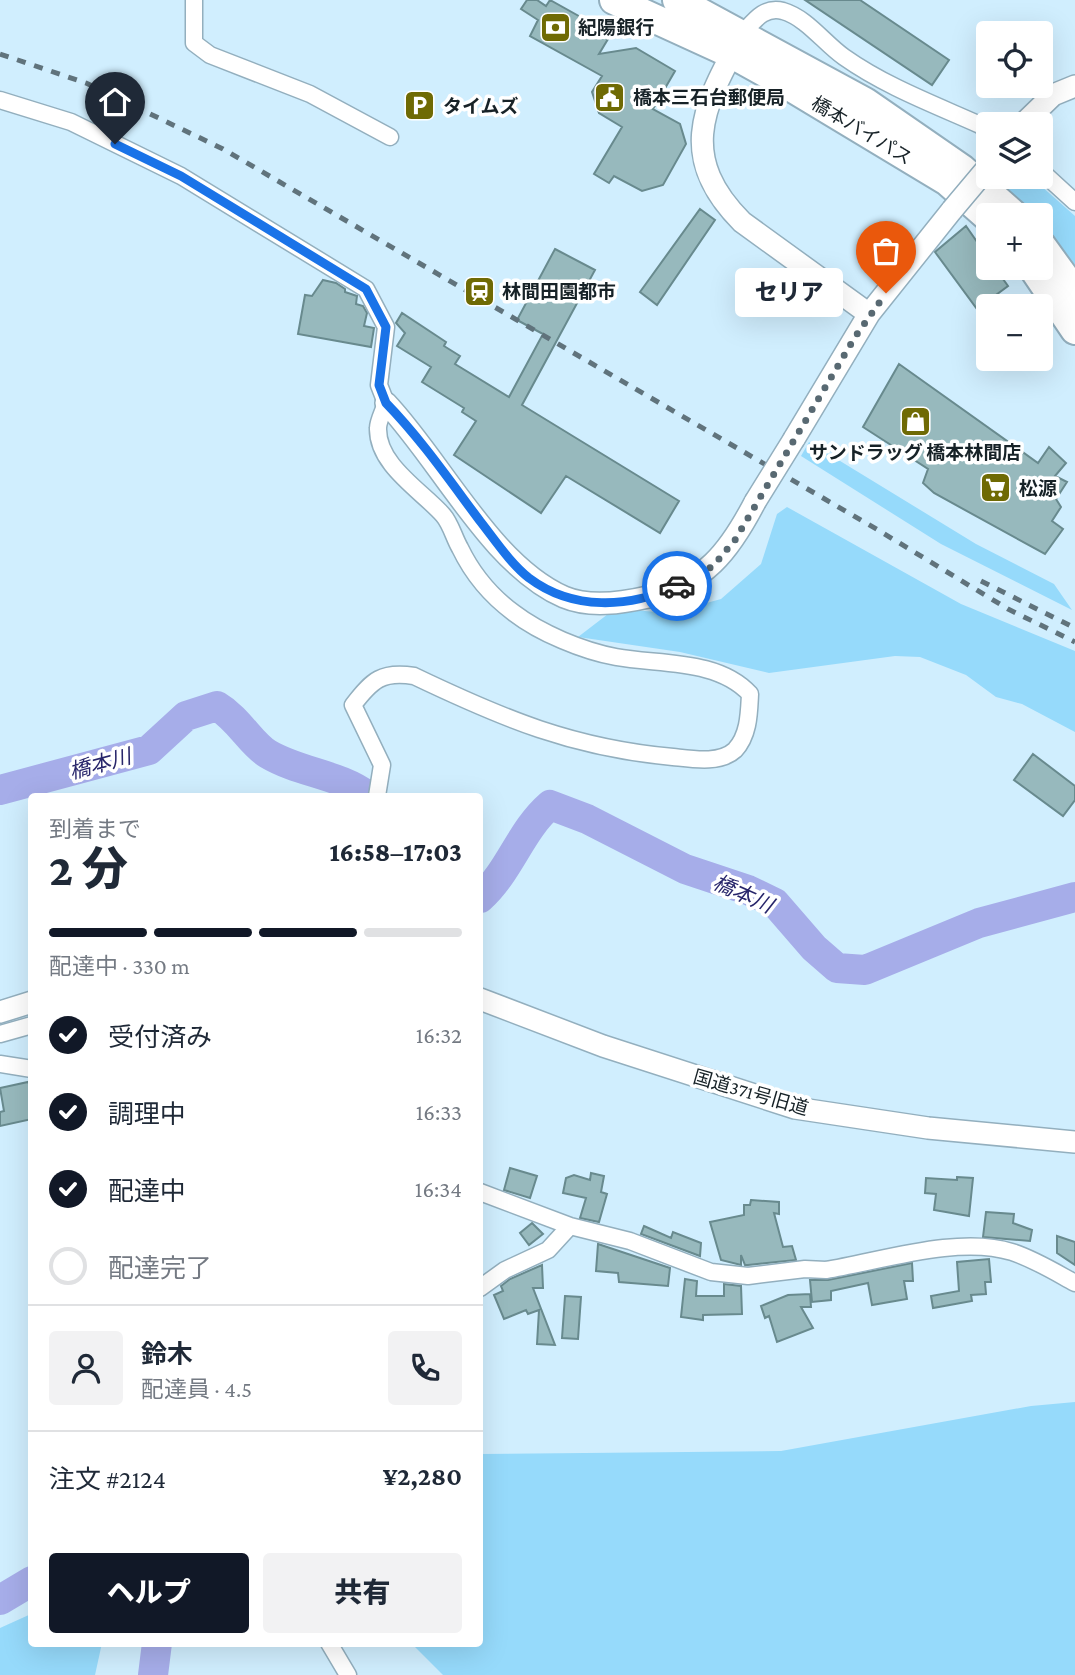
<!DOCTYPE html>
<html lang="ja">
<head>
<meta charset="utf-8">
<style>
	:root { --surface:#fff; --page:#f2f2f3; --text:#1f2937; --muted:#747a83; --line:#e0e1e3; --accent:#111827 }
	body { margin:0; font-family:"Crimson Pro","Noto Sans JP",serif; background:var(--page); color:var(--text); height:100vh; display:flex; flex-direction:column; font-size:26px; white-space:nowrap }
	* { box-sizing:border-box; margin:0 }
	p { font-size:23px; color:var(--muted) }
	.icon { flex:none; width:38px; height:38px; fill:none; stroke:currentColor; stroke-width:2; stroke-linecap:round; stroke-linejoin:round }
	.map { position:relative; flex:1; overflow:hidden }
	.sheet { position:absolute; left:28px; top:793px; width:455px; height:854px; display:flex; flex-direction:column; background:var(--surface); border-radius:7px; box-shadow:0 7px 28px #0002 }
	.sheet>* { flex:none }
	.controls { position:absolute; left:976px; top:21px; display:grid; gap:14px }
	.controls a { display:grid; place-items:center; width:77px; height:77px; border-radius:7px; background:var(--surface); box-shadow:0 7px 28px #0002; font-size:35px }
	.pin { position:absolute; display:grid; place-items:center; width:60px; height:60px; color:#fff; margin:-72px -30px; border-radius:50% 50% 50% 0; rotate:-45deg; box-shadow:0 0 7px #0007 }
	.pin .icon { rotate:45deg }
	.courier { position:absolute; display:grid; place-items:center; width:70px; height:70px; margin:-35px; border:5px solid #1a73e8; border-radius:50%; background:#fff; color:#222; box-shadow:0 2px 9px #0007 }
	.bubble { position:absolute; height:49px; border-radius:7px; background:var(--surface); box-shadow:0 7px 28px #0002; font-size:23px; font-weight:800; line-height:49px; text-align:center }
	.headline em { font-style:normal; font-weight:800 }
	.headline div { display:flex; flex-direction:column-reverse }
	.headline { display:flex; align-items:center; justify-content:space-between; height:119px; padding:0 21px }
	h1 { font-size:46px; font-weight:800; line-height:52px }
	.bar { display:grid; grid-template-columns:repeat(4,1fr); gap:10px 7px; align-content:center; height:84px; padding:0 21px }
	.bar i { height:9px; border-radius:5px; background:var(--line) }
	.bar .current { background:var(--accent) }
	.bar p { grid-column:span 4 }
	.line { display:flex; align-items:center; gap:18px; padding:0 21px; border-top:2px solid var(--line) }
	.line div { flex:1 }
	.round { display:grid; place-items:center; flex:none; width:74px; height:74px; border-radius:7px; background:var(--page) }
	ol { padding:0 21px; list-style:none }
	li { display:flex; align-items:center; gap:21px; height:77px }
	li p { margin-inline-start:auto }
	li .icon { padding:7px; border-radius:50%; background:var(--accent); color:#fff; stroke-width:4 }
	li:last-child { color:var(--muted) }
	li i { width:38px; height:38px; border:4px solid var(--line); border-radius:50% }
	.action { display:flex; gap:14px; margin-top:auto; padding:14px 21px }
	.action a { flex:1; height:80px; border-radius:7px; background:var(--accent); color:#fff; font-size:28px; font-weight:800; line-height:80px; text-align:center }
	.action a+a { background:var(--page); color:var(--text) }
	.map>svg:first-child { display:block }
	.green { fill:#96dafb }
	.lines { fill:none; stroke-linecap:round; stroke-linejoin:round }
	.river { stroke:#a6ade9; stroke-width:30 }
	.building { fill:#97b9bd; stroke:#688a8e; stroke-width:2 }
	.minor-casing { stroke:#93afbe; stroke-width:19 }
	.tertiary-casing { stroke:#93afbe; stroke-width:24 }
	.trunk-casing { stroke:#93afbe; stroke-width:32 }
	.minor { stroke:#fff; stroke-width:16 }
	.tertiary { stroke:#fff; stroke-width:21 }
	.trunk { stroke:#fff; stroke-width:28 }
	.rail { stroke:#60737c; stroke-width:5; stroke-dasharray:9 9; stroke-linecap:butt }
	.tertiary-bridge-casing { stroke:#93afbe; stroke-width:24; stroke-linecap:butt }
	.tertiary-bridge { stroke:#fff; stroke-width:21 }
	.done { stroke:#586972; stroke-width:7; stroke-dasharray:0 12.6 }
	.route { stroke:#1a73e8; stroke-width:9 }
	.labels { text-anchor:middle; stroke-width:7; stroke-linejoin:round; paint-order:stroke }
	.poi-label { font-size:19px; font-weight:bold; fill:#172227; stroke:#fff; text-anchor:start }
	.street-label { font-size:19px; fill:#172227; stroke:#fff }
	.water-label { font-size:21px; font-style:italic; fill:#28266b; stroke:#fff }
</style>
</head>
<body>
<div class="map">
<svg width="1075" height="1675" viewBox="0 0 1075 1675">
	<rect width="100%" height="100%" fill="#d0eefe"/>
	<path class="green" d="M999,177H1031L1075,216V265L1041,225V215H1030L994,183Z
		M809,442L976,544L1054,584L1072,610L941,544L801,456Z
		M787,507L961,604L1075,651V732L1022,704L996,697L966,675L920,657L895,656L769,673L680,652L578,637L608,614L632,610L670,613L721,599L761,564L777,514Z
		M1075,1402V1675H443L411,1643H480V1454L781,1451L1031,1406Z
		M31,1614L32,1643H102L95,1675H0V1628Z"/>
	<g class="lines">
		<path class="river" d="M0,790L149,750L186,716L217,706C239,719 251,744 268,754C300,773 339,774 368,796
			M480,898C510,871 520,831 550,805L587,819L685,869L748,890L775,903L814,948L837,968L865,970L979,923L1075,897
			M0,1600L32,1581
			M153,1675L157,1643"/>
	</g>
	<path class="building" d="M527,0H537L546,6L550,0L611,34L599,54L636,48L675,71L653,109L680,124L686,144L663,185L642,191L614,176L609,183L594,174L622,127L599,113L592,92L602,76L530,36L538,20L521,9Z
		M805,0H860L949,60L932,85Z
		M700,209L715,220L657,305L640,292Z
		M966,226L989,259V268H995L1008,286L977,309L935,252Z
		M555,249L595,270L522,405L679,501L660,533L566,476L541,513L454,455L476,421L462,412L464,408L422,382L431,367L397,346L405,333L396,323L402,313L446,342L444,346L460,356L455,364L509,397L543,334L517,320Z
		M323,280L336,283L345,289V292L357,296L356,304L363,306L367,313L364,326L374,328L371,347L298,334L305,295L312,296Z
		M899,364L1038,463L1049,447L1066,463L1055,476L1067,482L1056,499L1061,507L1052,521L1063,529L1045,554L934,493L923,483L928,469L863,427Z
		M1033,754L1075,786V800L1063,816L1014,780Z
		M28,1082L32,1089V1119L0,1126V1112L4,1111L0,1088Z
		M510,1168L537,1176L530,1198L504,1190Z
		M591,1173L604,1176L601,1192L607,1194L599,1222L580,1218L586,1198L563,1193L566,1178L574,1175L590,1180Z
		M957,1177L973,1178L969,1216L934,1210L936,1194L925,1193L926,1178L957,1180Z
		M751,1200L779,1202V1214L774,1213L783,1247L792,1246L796,1260L748,1265H745L741,1255V1265L721,1260L710,1222L744,1215V1205H750Z
		M986,1212L1014,1214L1013,1223L1032,1230L1030,1241L983,1237Z
		M532,1223L543,1234L529,1245L520,1233Z
		M644,1226L671,1238L673,1232L701,1243L700,1256L641,1234Z
		M1057,1236L1075,1242V1265L1057,1253Z
		M598,1244L670,1268L668,1286L619,1282L618,1273L596,1271Z
		M989,1259L991,1282H985L986,1294L971,1295L972,1301L933,1308L931,1296L959,1291L957,1262Z
		M912,1263L913,1281H904L907,1299L872,1305L868,1283L831,1291V1300L812,1302L810,1280H828Z
		M542,1265L543,1288H533L555,1345L537,1344L539,1310L528,1314L526,1310L504,1319L494,1295L503,1291L501,1286L510,1279Z
		M685,1279L697,1281L696,1296H724V1284L741,1286L742,1314L703,1315V1320L681,1317Z
		M810,1294L811,1307H801L813,1328L777,1342L769,1316L765,1318L761,1306L788,1295Z
		M565,1296L581,1297L578,1339L562,1338Z"/>
	<g class="lines">
		<defs>
			<path id="minor" d="M194,0V43L210,55L310,94L390,137
				M743,33C754,21 764,6 783,11C807,18 824,43 844,57C885,86 933,104 980,125L989,132
				M0,100L71,122L181,176L366,289L386,327L379,385L386,403C384,410 378,421 378,428C377,465 422,491 443,515C451,524 454,538 460,548C472,573 491,596 514,613C540,633 583,651 616,657C660,665 718,659 750,694C749,713 749,735 735,750C720,764 692,759 673,757C573,748 504,719 414,676C382,671 372,680 353,705L382,765L377,796
				M1041,171L1075,202
				M0,1034L32,1025
				M0,1064L32,1069
				M480,1192L570,1226L630,1241L711,1272L748,1276L805,1269L826,1270C881,1261 959,1235 1012,1252C1034,1259 1055,1272 1075,1283
				M480,1288L505,1270L548,1250L570,1226
				M329,1643L348,1675"/>
			<path id="tertiary" d="M739,41C701,109 679,159 742,222L869,314
				M1023,124L1053,95L1075,86
				M386,403C441,461 491,565 564,597C590,608 622,603 648,597C705,583 729,552 755,502
				M794,439L869,314L952,210
				M480,999L603,1046L795,1108L928,1128L1075,1142
				M0,1012L32,1002"/>
			<path id="trunk" d="M614,0L732,54L786,84L947,181L989,218
				M677,0L865,102L962,169L1014,215
				M1041,245L1075,292
				M1033,268L1075,330"/>
		</defs>
		<use href="#minor" class="minor-casing"/>
		<use href="#tertiary" class="tertiary-casing"/>
		<use href="#trunk" class="trunk-casing"/>
		<use href="#minor" class="minor"/>
		<use href="#tertiary" class="tertiary"/>
		<use href="#trunk" class="trunk"/>
		<path class="rail" d="M0,54L86,83L223,149L878,530L1008,609L1075,642
			M981,581L1075,628"/>
		<defs>
			<path id="tertiary-bridge" d="M952,210L989,166
				M755,502L794,439"/>
		</defs>
		<use href="#tertiary-bridge" class="tertiary-bridge-casing"/>
		<use href="#tertiary-bridge" class="tertiary-bridge"/>
	</g>
	<g class="lines">
		<path class="done" d="M677,586L713,566L735,540L855,337L886,293"/>
		<path class="route" d="M115,144L181,176L366,289L386,327L379,385L386,403C421,439 450,481 480,521C495,540 510,563 529,578C573,611 629,608 677,586"/>
	</g>
	<defs>
		<symbol id="bank-square" viewBox="-11 -11 22 22"><rect x="-9" y="-9" width="18" height="18" rx="4" fill="#6f6a04" stroke="#fff"/><path d="M-6-4H6V4H-6ZM0-2.3a2.3 2.3 0 1 0 0 4.6a2.3 2.3 0 1 0 0-4.6Z" fill="#fff"/></symbol>
		<symbol id="civic-square" viewBox="-11 -11 22 22"><rect x="-9" y="-9" width="18" height="18" rx="4" fill="#6f6a04" stroke="#fff"/><path d="M-.6-6.5H3V-4.5H.6V-3L4-1V1h2V6H-6V1h2V-1L-.6-3ZM-1.2 2.5V6h2.4V2.5Z" fill="#fff"/></symbol>
		<symbol id="parking-square" viewBox="-11 -11 22 22"><rect x="-9" y="-9" width="18" height="18" rx="4" fill="#6f6a04" stroke="#fff"/><path d="M-3.5-5.5H1a3.5 3.5 0 0 1 0 7H-1V5.5H-3.5ZM-1-3.4V-.6H.8a1.4 1.4 0 0 0 0-2.8Z" fill="#fff"/></symbol>
		<symbol id="station-square" viewBox="-11 -11 22 22"><rect x="-9" y="-9" width="18" height="18" rx="4" fill="#6f6a04" stroke="#fff"/><path d="M-3-6H3Q5-6 5-4V2Q5 4 3 4L4.5 6H3L1.5 4h-3L-3 6H-4.5L-3 4Q-5 4-5 2V-4Q-5-6-3-6ZM-3.5-4v3h7v-3ZM-3.5 1v1.5H-2V1ZM2 1v1.5H3.5V1Z" fill="#fff"/></symbol>
		<symbol id="shop-square" viewBox="-11 -11 22 22"><rect x="-9" y="-9" width="18" height="18" rx="4" fill="#6f6a04" stroke="#fff"/><path d="M-5-2.5h2.3a2.7 3.5 0 0 1 5.4 0H5L5.5 6h-11ZM-1.5-2.5h3a1.5 2.3 0 0 0-3 0Z" fill="#fff"/></symbol>
		<symbol id="supermarket-square" viewBox="-11 -11 22 22"><rect x="-9" y="-9" width="18" height="18" rx="4" fill="#6f6a04" stroke="#fff"/><path d="M-6-5.5h2.5l.6 2H6L4.5 2H-2.5L-4.4-4H-6ZM-1.5 3.2a1.3 1.3 0 1 0 .1 0ZM3 3.2a1.3 1.3 0 1 0 .1 0Z" fill="#fff"/></symbol>
	</defs>
	<g fill-rule="evenodd">
		<use href="#bank-square" x="538" y="10" width="35" height="35"/>
		<use href="#civic-square" x="592" y="80" width="35" height="35"/>
		<use href="#parking-square" x="402" y="88" width="35" height="35"/>
		<use href="#station-square" x="462" y="274" width="35" height="35"/>
		<use href="#shop-square" x="898" y="404" width="35" height="35"/>
		<use href="#supermarket-square" x="978" y="470" width="35" height="35"/>
	</g>
	<g class="labels">
		<g class="poi-label">
			<text x="578" y="34">紀陽銀行</text>
			<text x="633" y="104">橋本三石台郵便局</text>
			<text x="443" y="113">タイムズ</text>
			<text x="502" y="298">林間田園都市</text>
			<text x="915" y="459" text-anchor="middle">サンドラッグ 橋本林間店</text>
			<text x="1019" y="495">松源</text>
		</g>
		<g class="street-label">
			<text transform="translate(862 130) rotate(31)" y="7">橋本バイパス</text>
			<text transform="translate(751 1092) rotate(16)" y="7">国道371号旧道</text>
		</g>
		<g class="water-label">
			<text transform="translate(100 764) rotate(-15)" y="7">橋本川</text>
			<text transform="translate(743 894) rotate(24)" y="7">橋本川</text>
		</g>
	</g>
</svg>
<div class="controls">
<a><svg class="icon" aria-label="locate" viewBox="0 0 24 24"><circle cx="12" cy="12" r="6"/><path d="M12 2v4M12 18v4M2 12h4M18 12h4"/></svg></a>
<a><svg class="icon" aria-label="layers" viewBox="0 0 24 24"><path d="M12 4l9 5-9 5-9-5zM3 14l9 5 9-5"/></svg></a>
<a>+</a>
<a>−</a>
</div>
<div class="pin" style="left:886px;top:293px;background:#ea580c"><svg class="icon" aria-label="bag" viewBox="0 0 24 24"><path d="M5 8h14l-1 12H6zM9 8a3 3 0 0 1 6 0"/></svg></div>
<div class="pin" style="left:115px;top:144px;background:#1f2937"><svg class="icon" aria-label="home" viewBox="0 0 24 24"><path d="M3 11l9-7 9 7M6 9v11h12V9"/></svg></div>
<div class="courier" style="left:677px;top:586px"><svg class="icon" aria-label="car" viewBox="0 0 24 24"><path d="M5 17H2v-5l4-1 3-4h7l3 4 3 1v5h-3M9 17h6M6 11h13"/><circle cx="7" cy="17" r="2"/><circle cx="17" cy="17" r="2"/></svg></div>
<div class="bubble" style="left:735px;top:268px;width:108px">セリア</div>
<section class="sheet">
<div class="headline"><div><h1>2 分</h1><p>到着まで</p></div><em>16:58–17:03</em></div>
<div class="bar"><i class="current"></i><i class="current"></i><i class="current"></i><i></i><p>配達中 · 330 m</p></div>
<ol>
<li><svg class="icon" aria-label="check" viewBox="0 0 24 24"><path d="M5 12l5 5 9-10"/></svg>受付済み<p>16:32</p></li>
<li><svg class="icon" aria-label="check" viewBox="0 0 24 24"><path d="M5 12l5 5 9-10"/></svg>調理中<p>16:33</p></li>
<li><svg class="icon" aria-label="check" viewBox="0 0 24 24"><path d="M5 12l5 5 9-10"/></svg>配達中<p>16:34</p></li>
<li><i></i>配達完了</li>
</ol>
<div class="line" style="height:126px"><a class="round"><svg class="icon" aria-label="person" viewBox="0 0 24 24"><circle cx="12" cy="8" r="4"/><path d="M4 21q1-7 8-7t8 7"/></svg></a><div><b>鈴木</b><p>配達員 · 4.5</p></div><a class="round"><svg class="icon" aria-label="phone" viewBox="0 0 24 24"><path d="M5 4h4l2 5-3 2q2 4 5 5l2-3 5 2v4C11 20 4 13 5 4z"/></svg></a></div>
<div class="line" style="height:91px"><div>注文 #2124</div><b>¥2,280</b></div>
<div class="action"><a>ヘルプ</a><a>共有</a></div>
</section>
</div>
</body>
</html>
